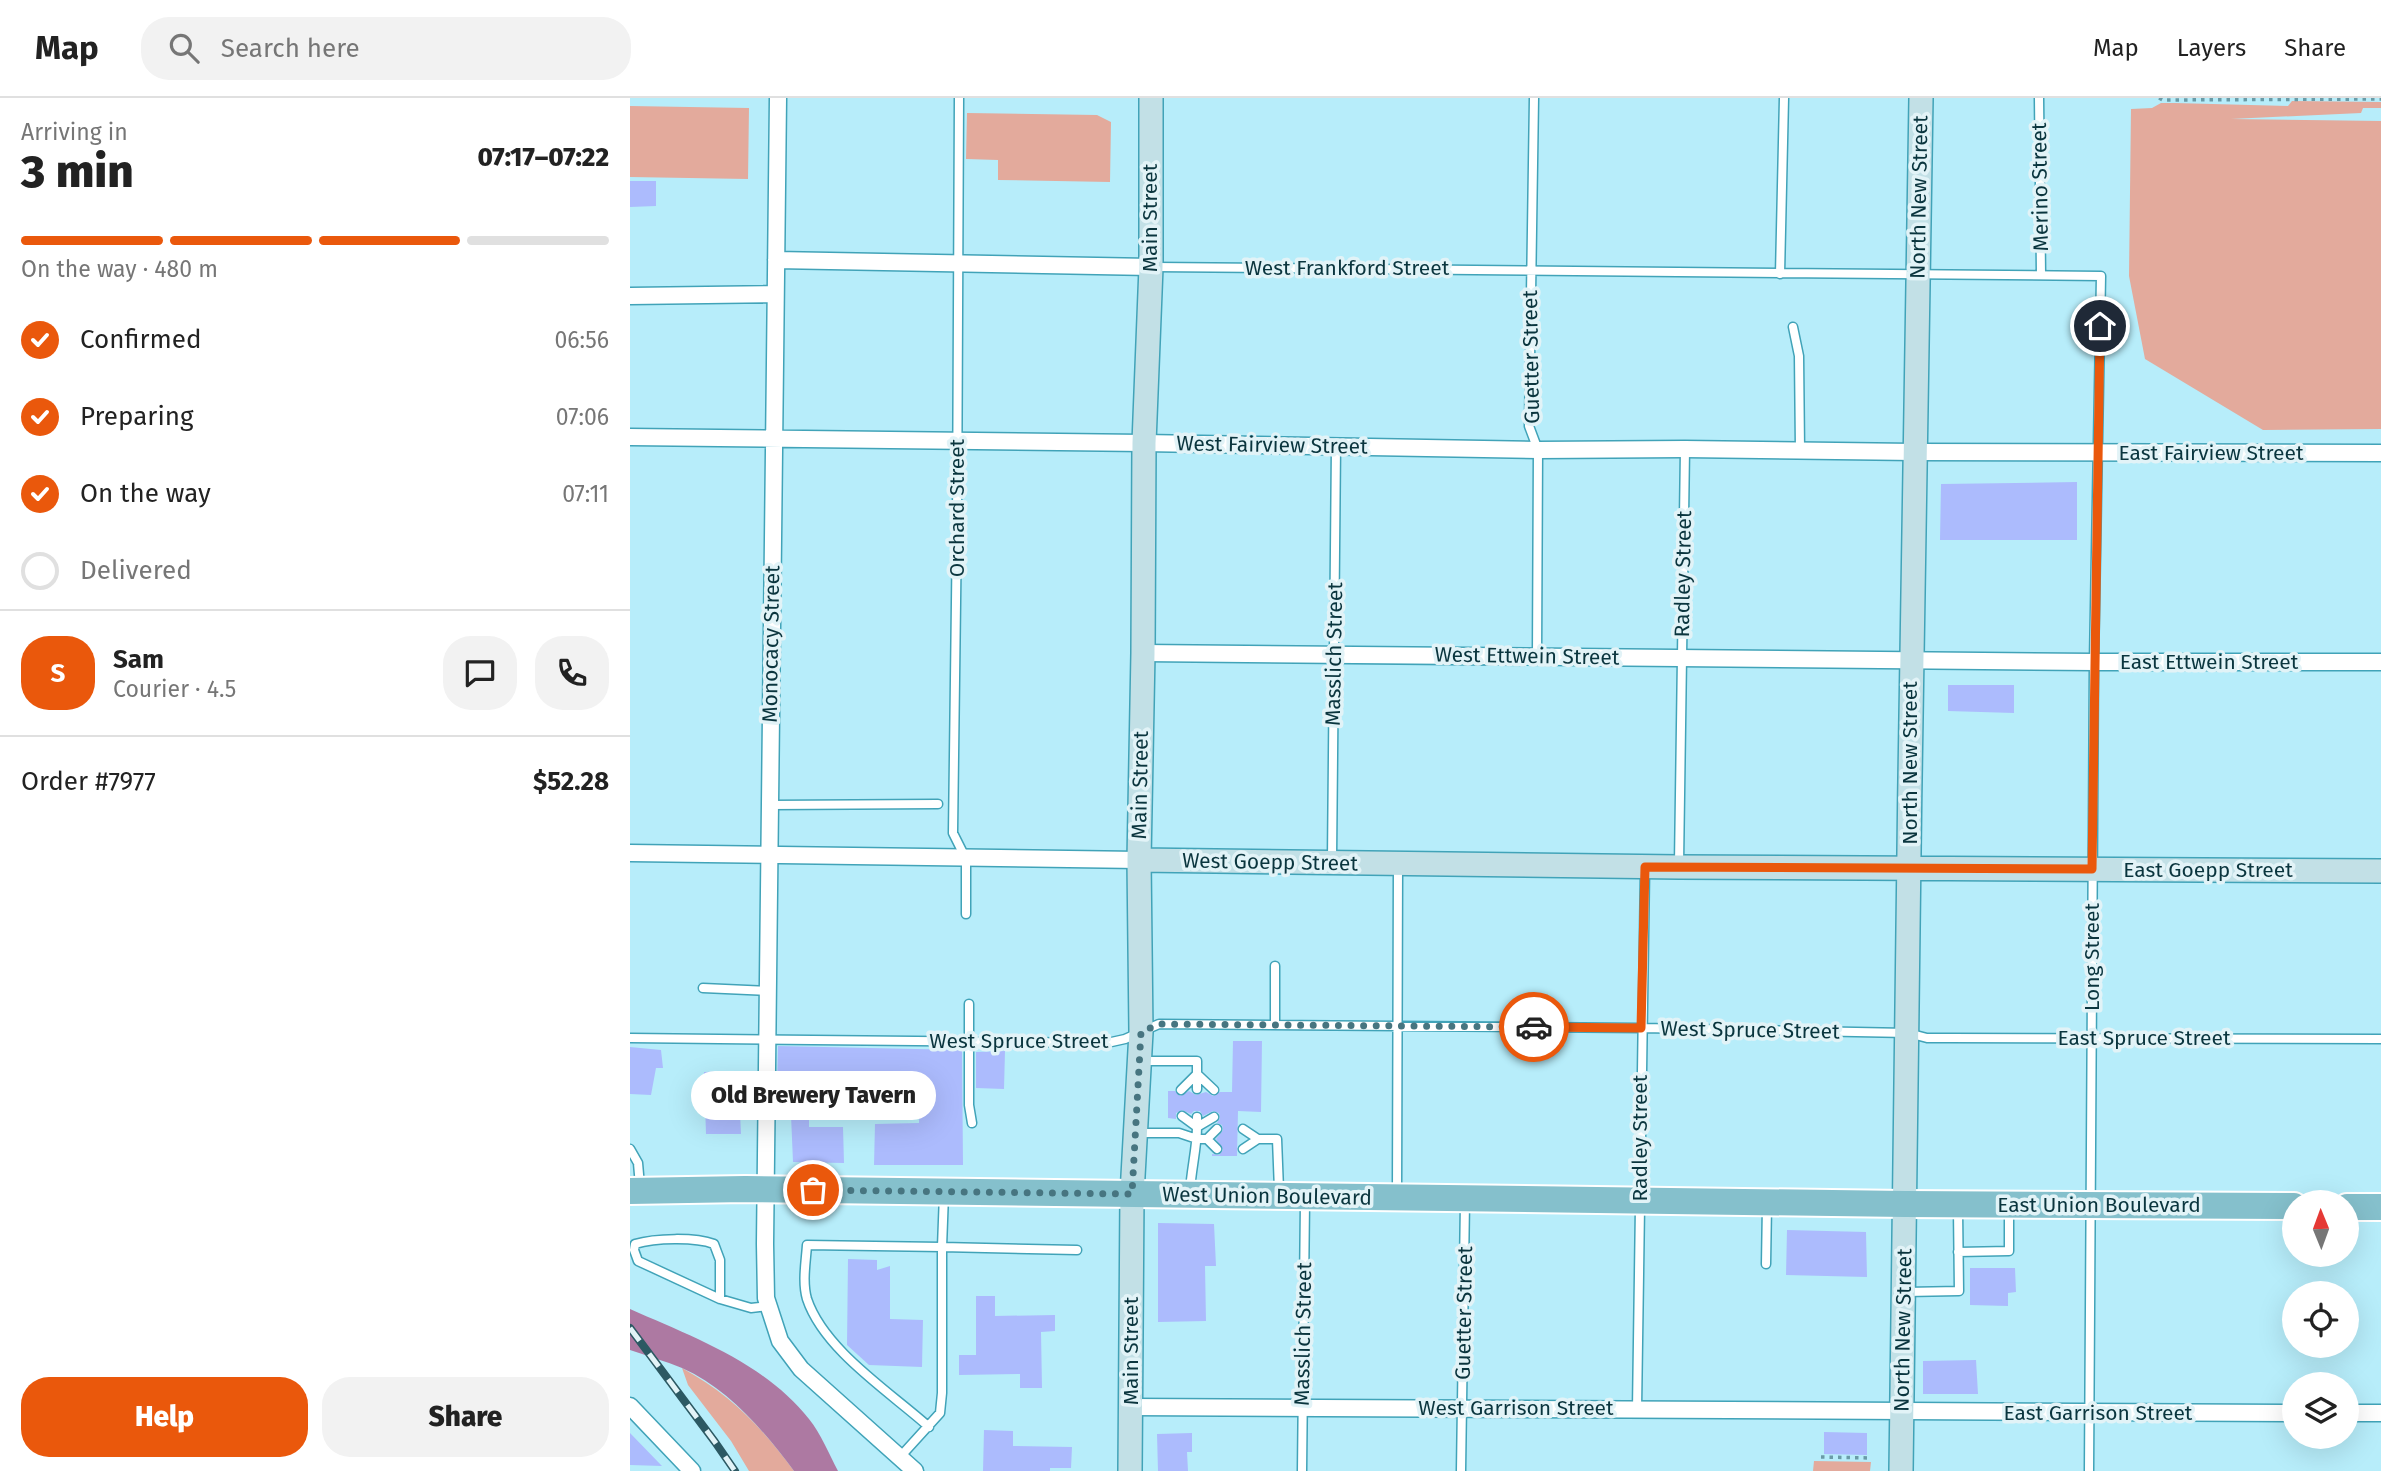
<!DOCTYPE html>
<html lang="en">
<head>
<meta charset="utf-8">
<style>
	:root { --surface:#fff; --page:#f2f2f2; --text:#222; --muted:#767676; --line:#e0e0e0; --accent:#ea580c }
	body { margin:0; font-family:"Fira Sans",sans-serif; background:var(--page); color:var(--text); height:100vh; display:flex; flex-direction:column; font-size:26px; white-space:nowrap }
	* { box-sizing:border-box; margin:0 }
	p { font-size:23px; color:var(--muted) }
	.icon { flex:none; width:38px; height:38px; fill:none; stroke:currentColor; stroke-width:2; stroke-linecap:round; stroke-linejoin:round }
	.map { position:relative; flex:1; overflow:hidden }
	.drawer { display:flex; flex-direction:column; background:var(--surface); width:630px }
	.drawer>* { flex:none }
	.needle { width:46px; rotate:359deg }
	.fabs { position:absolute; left:1652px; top:1092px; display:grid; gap:14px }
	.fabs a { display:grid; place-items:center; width:77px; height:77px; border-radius:50%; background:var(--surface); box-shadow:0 7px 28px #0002; font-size:35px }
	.pin { position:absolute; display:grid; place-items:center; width:60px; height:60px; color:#fff; margin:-30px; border:4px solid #fff; border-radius:50%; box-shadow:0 2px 7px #0007 }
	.courier { position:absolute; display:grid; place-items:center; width:70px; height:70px; margin:-35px; border:5px solid #ea580c; border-radius:50%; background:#fff; color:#222; box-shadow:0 2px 9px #0007 }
	.bubble { position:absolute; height:49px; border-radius:24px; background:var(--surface); box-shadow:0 7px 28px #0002; font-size:23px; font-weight:800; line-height:49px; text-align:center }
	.head em { font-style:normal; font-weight:800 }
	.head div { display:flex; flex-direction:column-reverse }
	.head { display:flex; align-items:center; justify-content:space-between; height:119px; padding:0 21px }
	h1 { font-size:46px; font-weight:800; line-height:52px }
	.bar { display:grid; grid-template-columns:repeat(4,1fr); gap:10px 7px; align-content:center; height:84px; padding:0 21px }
	.bar i { height:9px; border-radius:5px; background:var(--line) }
	.bar .current { background:var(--accent) }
	.bar p { grid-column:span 4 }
	.line { display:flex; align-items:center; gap:18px; padding:0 21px; border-top:2px solid var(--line) }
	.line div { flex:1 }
	.round { display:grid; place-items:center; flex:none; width:74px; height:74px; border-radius:28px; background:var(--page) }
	ol { padding:0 21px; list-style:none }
	li { display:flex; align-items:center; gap:21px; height:77px }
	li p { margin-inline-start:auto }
	li .icon { padding:7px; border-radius:50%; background:var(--accent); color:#fff; stroke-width:4 }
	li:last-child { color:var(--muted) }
	li i { width:38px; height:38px; border:4px solid var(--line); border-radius:50% }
	.button { display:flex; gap:14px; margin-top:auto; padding:14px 21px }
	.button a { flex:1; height:80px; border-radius:28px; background:var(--accent); color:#fff; font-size:28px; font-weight:800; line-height:80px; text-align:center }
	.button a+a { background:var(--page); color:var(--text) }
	header { display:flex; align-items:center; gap:42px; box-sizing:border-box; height:98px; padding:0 35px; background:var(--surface); border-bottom:2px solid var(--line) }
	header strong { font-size:33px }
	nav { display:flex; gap:38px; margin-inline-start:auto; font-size:24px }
	.search { width:490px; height:63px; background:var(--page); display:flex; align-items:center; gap:18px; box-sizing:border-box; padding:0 24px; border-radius:28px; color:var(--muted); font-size:26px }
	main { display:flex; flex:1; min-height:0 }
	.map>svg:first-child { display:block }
	.green { fill:#e3aa9c }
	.water { fill:#ad79a2 }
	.building { fill:#acbbfd }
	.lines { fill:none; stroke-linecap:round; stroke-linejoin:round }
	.lane-casing { stroke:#41a3b8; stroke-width:11 }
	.street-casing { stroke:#41a3b8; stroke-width:19 }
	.secondary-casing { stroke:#41a3b8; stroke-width:26 }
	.primary-casing { stroke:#fff; stroke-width:30 }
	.path { stroke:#6a9ba7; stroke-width:3.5; stroke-dasharray:3.5 5; stroke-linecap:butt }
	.lane { stroke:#fff; stroke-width:8 }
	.street { stroke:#fff; stroke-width:16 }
	.secondary { stroke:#c2e0e6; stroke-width:23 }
	.primary { stroke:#85c0cc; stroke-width:26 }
	.rail-casing { stroke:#2c5963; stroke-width:8 }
	.rail { stroke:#e2f3f7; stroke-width:5; stroke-dasharray:16; stroke-linecap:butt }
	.done { stroke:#477580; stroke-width:7; stroke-dasharray:0 12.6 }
	.route { stroke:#ea580c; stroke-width:9 }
	.labels { text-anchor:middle; stroke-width:7; stroke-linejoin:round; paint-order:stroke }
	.street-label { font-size:21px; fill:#0a353e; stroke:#e2f3f7 }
</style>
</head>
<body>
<header>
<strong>Map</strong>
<div class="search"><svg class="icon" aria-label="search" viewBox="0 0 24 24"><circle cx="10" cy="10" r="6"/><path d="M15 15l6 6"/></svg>Search here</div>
<nav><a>Map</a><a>Layers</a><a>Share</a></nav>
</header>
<main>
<section class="drawer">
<div class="head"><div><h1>3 min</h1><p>Arriving in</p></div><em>07:17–07:22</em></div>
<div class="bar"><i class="current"></i><i class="current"></i><i class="current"></i><i></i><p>On the way · 480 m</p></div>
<ol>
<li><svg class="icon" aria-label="check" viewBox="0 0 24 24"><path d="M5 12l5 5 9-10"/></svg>Confirmed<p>06:56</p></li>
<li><svg class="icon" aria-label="check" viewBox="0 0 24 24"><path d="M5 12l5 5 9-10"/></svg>Preparing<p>07:06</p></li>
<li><svg class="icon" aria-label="check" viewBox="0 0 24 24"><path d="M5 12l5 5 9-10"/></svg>On the way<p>07:11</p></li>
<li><i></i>Delivered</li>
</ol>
<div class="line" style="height:126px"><b class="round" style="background:var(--accent);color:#fff">S</b><div><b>Sam</b><p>Courier · 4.5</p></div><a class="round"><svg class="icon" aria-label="chat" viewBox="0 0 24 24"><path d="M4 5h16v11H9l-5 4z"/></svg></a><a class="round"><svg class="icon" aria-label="phone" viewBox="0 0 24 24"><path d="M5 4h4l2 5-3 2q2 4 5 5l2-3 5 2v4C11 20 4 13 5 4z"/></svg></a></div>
<div class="line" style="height:91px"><div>Order #7977</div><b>$52.28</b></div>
<div class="button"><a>Help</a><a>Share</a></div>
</section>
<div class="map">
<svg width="1751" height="1373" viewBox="0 0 1751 1373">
	<rect width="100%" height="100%" fill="#b7edfa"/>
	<path class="green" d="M1662,3L1751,4V10H1733L1731,15L1601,21L1751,23V331L1633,332L1515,261L1499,178L1501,11L1522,10L1531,5H1545L1658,8Z
		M0,8L119,10L118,81L0,79Z
		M337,15L467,17L481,24L480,84L368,82V62L336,61Z
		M52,1270C101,1297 131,1328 164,1373H119L101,1343L58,1287Z
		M1184,1363L1241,1364L1240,1373H1162H1183Z"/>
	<path class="water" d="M0,1211C63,1239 135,1265 179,1321C191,1336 199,1356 208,1373H164C134,1333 99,1291 52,1270C35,1263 17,1258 0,1252Z"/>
	<path class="building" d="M0,83H26V108L0,109Z
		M1447,384V442H1310L1311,386Z
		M1318,587H1384V615L1318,613Z
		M603,943H632L631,1014L608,1013L607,1058H582V1056L589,1057L593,1052L586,1041L593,1032L592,1027L587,1025L590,1020L589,1015L583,1013L573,1018L570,1013H564L561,1016L552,1012L546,1015V1021L538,1020V993H545L550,998L559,993L566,997L576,994L583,998L590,994H602Z
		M148,948L332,952L333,1067H244L245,1026L289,1025L290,995L147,989Z
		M0,949L31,952L33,970H26L21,997L0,996Z
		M375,953L374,991L346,990V954Z
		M108,973L111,1036H76L74,974Z
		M179,1016V1029H213L214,1065L163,1064L161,1017Z
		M528,1125L584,1126L586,1168H575L576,1223L528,1224Z
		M1157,1132L1236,1134L1237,1179L1156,1177Z
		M218,1161L247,1162V1172L260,1168V1221L293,1222L292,1269L239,1267L217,1247Z
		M1340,1170H1385L1386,1194L1378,1195V1208L1340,1207Z
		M346,1198H365V1218L425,1217V1233L411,1234L412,1290H390V1276L329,1277V1257H346Z
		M1346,1262L1348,1296H1293V1263Z
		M354,1332L383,1333V1348L442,1349L441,1370H420V1373H353Z
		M1194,1334L1237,1335V1357L1194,1356Z
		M0,1335L32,1368L0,1367Z
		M562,1335V1354H557L558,1373H528L527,1336Z"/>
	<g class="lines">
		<defs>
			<path id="lane" d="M329,0L327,427L323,735L336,761V816
				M904,0L899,328L908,352L907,558
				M1409,0L1411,177
				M524,169L1471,178L1464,564L1459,1373
				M1150,176L1154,0
				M1163,229L1169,258L1170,352
				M140,707L308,706
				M702,761L706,348
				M1049,766L1055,351
				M73,890L139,893
				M339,906V1007L342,1025
				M645,927V868
				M0,940L477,945L495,941L529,926L1011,930L1278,935L1297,940H1319L1751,941
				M512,963H567V976L584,992
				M551,992L567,976V991
				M138,1001H247
				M552,1018L567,1029C567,1050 561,1072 560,1094
				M567,1019V1029L584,1019
				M509,1035H549L567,1041H577L587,1031
				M577,1041L587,1051
				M628,1041H647L649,1092
				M0,1051L8,1065L10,1088
				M613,1051L628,1041L613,1031
				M314,1096L312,1149L447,1152
				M767,1097L768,767
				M1328,1154L1379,1153V1112
				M1136,1166L1137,1107
				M1276,1194L1329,1193L1328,1112
				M90,1201V1162L84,1146C65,1139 25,1140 5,1146L4,1152L8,1163L90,1201L121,1210L138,1208
				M1007,1311L1015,772
				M270,1359L310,1315L312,1295V1149L177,1147C176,1163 172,1184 177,1201C194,1252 260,1294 299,1329
				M672,1373L675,1103
				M831,1373L835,1103"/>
			<path id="street" d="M148,0L135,1146L136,1200L150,1243L171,1271L285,1373
				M146,162L521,169
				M0,198L145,196
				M0,339L514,345L908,352L1055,351L1284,354L1751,355
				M513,555L1464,564H1751
				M0,755L509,762
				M0,1308L62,1373
				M501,1309L1664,1315
				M1717,1315H1751"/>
			<path id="secondary" d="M509,762L1049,769L1751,773
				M500,1373L502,1096L511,934L509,762L513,555L514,345L521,169V0
				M1271,1373C1277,915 1282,458 1291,0"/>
			<path id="primary" d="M0,1093L115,1091L1275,1106L1664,1108
				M1717,1109H1751"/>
		</defs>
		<use href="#lane" class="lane-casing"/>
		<use href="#street" class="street-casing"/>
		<use href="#secondary" class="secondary-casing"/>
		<use href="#primary" class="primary-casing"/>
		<path class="path" d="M1529,0L1533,2L1751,1
			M1191,1359L1241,1360"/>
		<use href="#lane" class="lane"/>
		<use href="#street" class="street"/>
		<use href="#secondary" class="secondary"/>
		<use href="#primary" class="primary"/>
		<defs>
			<path id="rail" d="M0,1230L85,1344L105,1373"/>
		</defs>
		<use href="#rail" class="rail-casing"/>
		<use href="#rail" class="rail"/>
	</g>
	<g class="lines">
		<path class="done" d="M183,1092L502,1096L511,934L529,926L904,929"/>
		<path class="route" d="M904,929L1011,930L1015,769L1462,771L1470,228"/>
	</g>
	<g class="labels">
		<g class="street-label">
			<text transform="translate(1410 89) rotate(-91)" y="7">Merino Street</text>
			<text transform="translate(1289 99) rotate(-89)" y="7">North New Street</text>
			<text transform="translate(520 120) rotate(-90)" y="7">Main Street</text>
			<text x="717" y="177">West Frankford Street</text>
			<text transform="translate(901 259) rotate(-91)" y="7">Guetter Street</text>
			<text transform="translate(642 347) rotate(1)" y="7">West Fairview Street</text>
			<text x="1581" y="362">East Fairview Street</text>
			<text transform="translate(327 410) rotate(-90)" y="7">Orchard Street</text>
			<text transform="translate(1053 476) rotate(-89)" y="7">Radley Street</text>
			<text transform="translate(141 546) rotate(-89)" y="7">Monocacy Street</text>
			<text transform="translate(704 556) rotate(-89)" y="7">Masslich Street</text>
			<text transform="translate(897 558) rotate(1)" y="7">West Ettwein Street</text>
			<text x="1579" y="571">East Ettwein Street</text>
			<text transform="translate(1280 665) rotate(-90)" y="7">North New Street</text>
			<text transform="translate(510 687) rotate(-89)" y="7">Main Street</text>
			<text transform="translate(640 764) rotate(1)" y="7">West Goepp Street</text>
			<text x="1578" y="779">East Goepp Street</text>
			<text transform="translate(1462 859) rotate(-90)" y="7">Long Street</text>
			<text transform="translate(1120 932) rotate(1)" y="7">West Spruce Street</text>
			<text x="1514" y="947">East Spruce Street</text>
			<text x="389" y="950">West Spruce Street</text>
			<text transform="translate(1010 1040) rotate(-90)" y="7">Radley Street</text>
			<text transform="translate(637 1098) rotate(1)" y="7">West Union Boulevard</text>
			<text x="1469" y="1114">East Union Boulevard</text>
			<text transform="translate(834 1215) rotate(-89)" y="7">Guetter Street</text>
			<text transform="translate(1273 1232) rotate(-89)" y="7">North New Street</text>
			<text transform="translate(673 1236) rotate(-89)" y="7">Masslich Street</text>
			<text transform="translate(501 1253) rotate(-90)" y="7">Main Street</text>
			<text x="886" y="1317">West Garrison Street</text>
			<text x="1468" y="1322">East Garrison Street</text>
		</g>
	</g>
</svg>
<div class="fabs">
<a><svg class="needle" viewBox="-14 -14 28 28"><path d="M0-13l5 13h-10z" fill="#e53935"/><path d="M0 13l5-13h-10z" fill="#767676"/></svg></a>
<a><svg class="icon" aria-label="locate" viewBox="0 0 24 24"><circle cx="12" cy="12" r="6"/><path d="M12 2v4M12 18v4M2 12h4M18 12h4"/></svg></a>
<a><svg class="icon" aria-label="layers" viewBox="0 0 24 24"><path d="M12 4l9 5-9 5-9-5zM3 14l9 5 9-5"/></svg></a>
</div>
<div class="pin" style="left:183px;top:1092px;background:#ea580c"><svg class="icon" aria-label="bag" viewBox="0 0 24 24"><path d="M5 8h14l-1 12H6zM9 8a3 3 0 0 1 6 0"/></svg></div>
<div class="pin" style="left:1470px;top:228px;background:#1f2937"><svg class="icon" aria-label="home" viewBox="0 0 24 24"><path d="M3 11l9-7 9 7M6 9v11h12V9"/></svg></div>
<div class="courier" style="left:904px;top:929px"><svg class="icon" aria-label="car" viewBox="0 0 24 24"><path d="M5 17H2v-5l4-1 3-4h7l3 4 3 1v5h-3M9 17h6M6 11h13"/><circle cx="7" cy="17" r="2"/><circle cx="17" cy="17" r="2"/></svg></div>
<div class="bubble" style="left:61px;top:973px;width:245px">Old Brewery Tavern</div>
</div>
</main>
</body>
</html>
